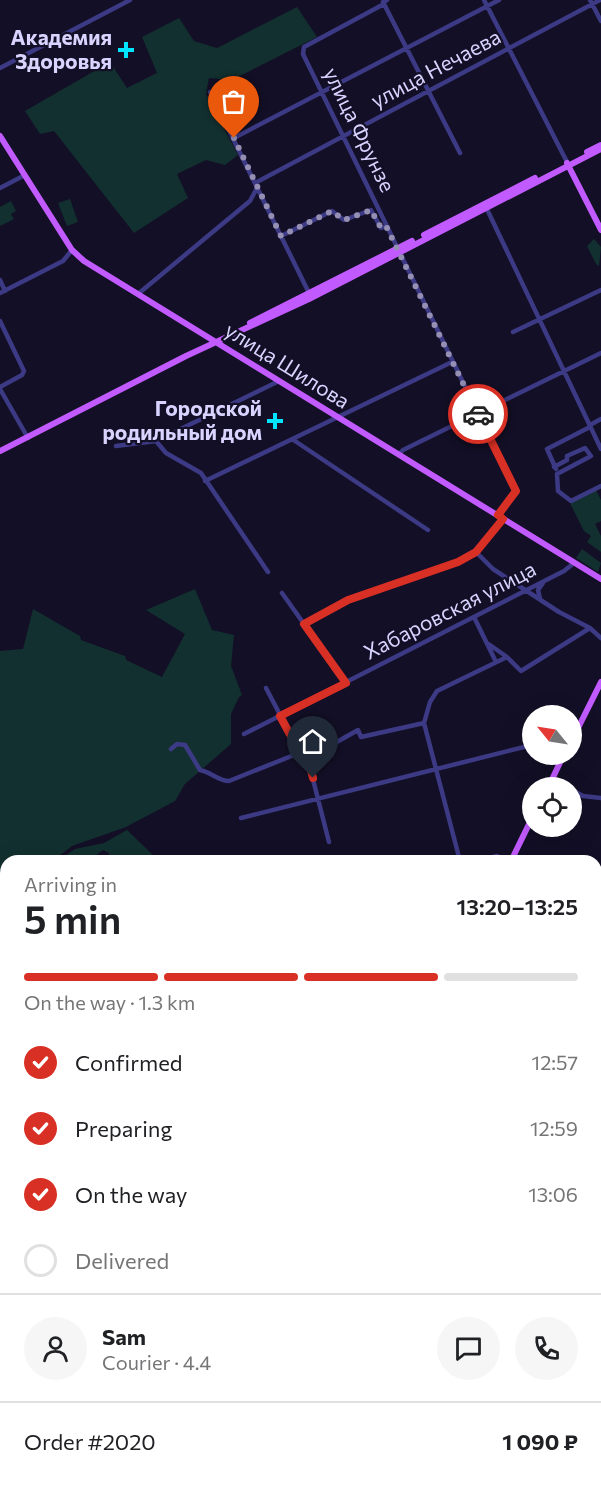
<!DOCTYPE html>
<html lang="en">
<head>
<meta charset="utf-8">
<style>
	:root { --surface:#fff; --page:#f6f6f6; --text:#202124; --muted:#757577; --line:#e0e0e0; --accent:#d93025 }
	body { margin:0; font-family:Commissioner,sans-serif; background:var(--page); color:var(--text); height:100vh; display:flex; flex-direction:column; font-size:22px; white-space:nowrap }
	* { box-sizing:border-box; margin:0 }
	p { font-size:20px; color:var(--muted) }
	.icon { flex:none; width:33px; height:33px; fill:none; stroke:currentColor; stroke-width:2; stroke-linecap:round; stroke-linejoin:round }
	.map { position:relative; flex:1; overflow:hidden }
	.panel { position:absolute; left:0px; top:855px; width:602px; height:638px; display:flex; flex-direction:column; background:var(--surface); border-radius:18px 18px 0 0; box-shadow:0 6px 24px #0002 }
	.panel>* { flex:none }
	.needle { width:39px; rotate:300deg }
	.fabs { position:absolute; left:522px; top:705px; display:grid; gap:12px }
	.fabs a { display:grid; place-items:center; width:60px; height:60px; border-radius:50%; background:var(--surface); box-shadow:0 6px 24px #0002; font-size:30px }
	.pin { position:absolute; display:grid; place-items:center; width:51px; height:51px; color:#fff; margin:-62px -26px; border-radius:50% 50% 50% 0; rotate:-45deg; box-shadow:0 0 6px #0007 }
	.pin .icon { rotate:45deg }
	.courier { position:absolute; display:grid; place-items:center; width:60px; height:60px; margin:-30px; border:4px solid #d93025; border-radius:50%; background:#fff; color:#222; box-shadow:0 2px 8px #0007 }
	.summary em { font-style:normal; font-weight:600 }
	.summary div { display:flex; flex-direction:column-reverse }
	.summary { display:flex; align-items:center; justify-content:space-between; height:102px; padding:0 24px }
	h1 { font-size:39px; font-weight:600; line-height:45px }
	.bar { display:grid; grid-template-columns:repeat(4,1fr); gap:9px 6px; align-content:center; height:72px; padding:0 24px }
	.bar i { height:8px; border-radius:4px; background:var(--line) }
	.bar .on { background:var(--accent) }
	.bar p { grid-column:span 4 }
	.line { display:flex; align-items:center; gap:15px; padding:0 24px; border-top:2px solid var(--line) }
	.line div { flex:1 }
	.round { display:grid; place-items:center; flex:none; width:63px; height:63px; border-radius:32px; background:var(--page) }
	ol { padding:0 24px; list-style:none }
	li { display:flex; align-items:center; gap:18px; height:66px }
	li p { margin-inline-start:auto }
	li .icon { padding:6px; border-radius:50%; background:var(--accent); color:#fff; stroke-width:4 }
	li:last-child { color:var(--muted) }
	li i { width:33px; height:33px; border:3px solid var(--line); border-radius:50% }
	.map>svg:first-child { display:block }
	.green { fill:#12302f }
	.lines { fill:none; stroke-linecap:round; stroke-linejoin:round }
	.minor { stroke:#3d3a85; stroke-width:4.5 }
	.major { stroke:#c25bff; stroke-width:6 }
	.rail-casing { stroke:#00e5ff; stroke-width:4 }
	.rail { stroke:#130f26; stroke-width:1.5; stroke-dasharray:4.5; stroke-linecap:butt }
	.done { stroke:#948fb3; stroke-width:6; stroke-dasharray:0 10.8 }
	.route { stroke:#d93025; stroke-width:8 }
	.poi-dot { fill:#00e5ff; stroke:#130f26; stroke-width:2 }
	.labels { text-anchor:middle; stroke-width:4.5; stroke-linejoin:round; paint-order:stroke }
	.poi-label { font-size:21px; font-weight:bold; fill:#d9d4ff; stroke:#130f26; text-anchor:end }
	.street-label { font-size:21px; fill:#d9d4ff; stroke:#130f26 }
</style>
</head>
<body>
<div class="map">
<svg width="601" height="1492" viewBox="0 0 601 1492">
	<rect width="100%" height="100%" fill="#130f26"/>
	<path class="green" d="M297,7L317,37L232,80L209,78L206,94L238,155L225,165L206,160L177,174L188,198L134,233L54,131L40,134L25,111L110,62L127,88L157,73L142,37L179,18L194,41L217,48Z
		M70,199L78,222L67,226L58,203Z
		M11,201L16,211L11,214L14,219L0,226V207Z
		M594,239L601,247L599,266L596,264L587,246Z
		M596,490L601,500V521L595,524L601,536V552L587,542L591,536L584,531L570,503Z
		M582,549L601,563L598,572L576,558Z
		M195,589L212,630L234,635L231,666L242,695L239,697L231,714V744L185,784L175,801L126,827L72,846L52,861H6V945L1,948L6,953V1040L0,1035V651L23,649L33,609L80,636L81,640L125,656L126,660L162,677L185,634L146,610Z
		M127,830L159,861H108L109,853L103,850L89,861H68L66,858L57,861L75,849L104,843Z"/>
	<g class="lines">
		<path class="minor" d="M387,0L383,2L460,153
			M484,0L567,162
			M590,0L601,21
			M384,4L304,47L303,54L516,491L498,515
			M0,68L130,0
			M210,92L309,293
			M234,138L499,0
			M255,183L600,0
			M0,188L25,175
			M485,205L601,449
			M281,236L332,211L344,220L371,210L381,228L386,226
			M0,280L5,291
			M0,293L63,261L72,250
			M138,294L250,201L257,188
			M0,321L24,371L22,375L0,387
			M513,332L601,290
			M0,389L28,438
			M590,425L601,419
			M292,439L428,530
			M156,441L279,381
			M116,446L156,441L166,453L201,473L268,572
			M399,454L403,450L601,353
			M554,467L567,460V456L585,448L591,456L557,474L558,491L571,501L601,486
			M556,469L547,449L590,427
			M205,481L452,362
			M476,552L493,569L559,612L590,628L601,638
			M282,593L346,683
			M540,599L538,590L543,583
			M474,617L496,662
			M304,624L348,600L458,562L476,552L503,519
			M487,643L507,657
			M266,688L298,749L307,756L329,842
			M424,723L460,861
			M244,734L564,571L574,563
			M171,749L177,744L185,745L200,770C211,772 218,781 229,781L329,741L335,743L358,730L361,737L424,723L430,702L437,691L507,657L521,671L590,628
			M561,784L567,788
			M572,790L583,796L601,798
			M241,818L528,746
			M478,861L497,856L508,861
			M0,1044L6,1042
			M0,1087L6,1086
			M0,1123L6,1122
			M596,1162L601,1158
			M0,1201L6,1205
			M596,1231L601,1232
			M596,1312L601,1309
			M0,1315L6,1313
			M596,1345H601
			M0,1372L6,1388
			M596,1382L601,1383
			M596,1436L601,1440
			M0,1438L6,1436
			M596,1473L601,1480
			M43,1486L45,1492
			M111,1486L113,1492
			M378,1486L446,1492
			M14,1492L29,1486
			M163,1492L170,1486
			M192,1492V1486
			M225,1492L226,1486
			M460,1492L473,1486
			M540,1492L555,1486"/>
		<path class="major" d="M0,136L72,250L84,261L601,579
			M587,152L601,145
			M567,163L601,230
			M424,235L535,178
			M250,323L412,241
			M0,451L186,356L309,299L601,149
			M572,740L601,682
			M548,788L564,754
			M511,861L532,818
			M596,897L601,894
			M0,1287L6,1285
			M0,1296L6,1293
			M290,1492L291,1486
			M350,1492L351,1486"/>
		<defs>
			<path id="rail" d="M0,1149L6,1152"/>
		</defs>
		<use href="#rail" class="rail-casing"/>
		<use href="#rail" class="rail"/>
	</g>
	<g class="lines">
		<path class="done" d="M234,138L281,236L332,211L344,220L371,210L381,228L386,226L478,414"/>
		<path class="route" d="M313,778L307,756L298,749L280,716L346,683L304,624L348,600L458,562L476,552L503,519L498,515L516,491L478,414"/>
	</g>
	<g class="poi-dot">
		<path d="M123 41h6v6h6v6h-6v6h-6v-6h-6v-6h6z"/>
		<path d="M272 412h6v6h6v6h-6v6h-6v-6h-6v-6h6z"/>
	</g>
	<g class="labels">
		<g class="poi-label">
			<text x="112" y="45">Академия<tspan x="112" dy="24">Здоровья</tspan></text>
			<text x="262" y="416">Городской<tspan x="262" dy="24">родильный дом</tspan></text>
		</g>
		<g class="street-label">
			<text transform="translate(436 69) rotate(-28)" y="7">улица Нечаева</text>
			<text transform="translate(359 130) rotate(64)" y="7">улица Фрунзе</text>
			<text transform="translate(287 366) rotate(32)" y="7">улица Шилова</text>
			<text transform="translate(450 611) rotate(-27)" y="7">Хабаровская улица</text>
		</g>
	</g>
</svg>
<div class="fabs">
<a><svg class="needle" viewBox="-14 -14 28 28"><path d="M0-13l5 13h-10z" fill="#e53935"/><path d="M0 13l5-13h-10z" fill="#757577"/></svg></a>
<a><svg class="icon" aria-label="locate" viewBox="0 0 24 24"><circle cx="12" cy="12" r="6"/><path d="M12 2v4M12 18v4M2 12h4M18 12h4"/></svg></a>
</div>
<div class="pin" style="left:234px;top:138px;background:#ea580c"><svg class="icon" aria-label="bag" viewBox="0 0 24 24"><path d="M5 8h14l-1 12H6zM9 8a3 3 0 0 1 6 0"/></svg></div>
<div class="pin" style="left:313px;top:778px;background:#1f2937"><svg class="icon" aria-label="home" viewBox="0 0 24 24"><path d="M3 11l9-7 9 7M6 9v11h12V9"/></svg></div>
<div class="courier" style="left:478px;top:414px"><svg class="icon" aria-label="car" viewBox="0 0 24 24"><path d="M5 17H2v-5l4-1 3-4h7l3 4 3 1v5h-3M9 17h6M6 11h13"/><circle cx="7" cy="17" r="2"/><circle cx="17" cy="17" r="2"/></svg></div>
<section class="panel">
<div class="summary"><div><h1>5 min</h1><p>Arriving in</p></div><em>13:20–13:25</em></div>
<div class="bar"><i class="on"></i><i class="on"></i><i class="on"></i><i></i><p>On the way · 1.3 km</p></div>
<ol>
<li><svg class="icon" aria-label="check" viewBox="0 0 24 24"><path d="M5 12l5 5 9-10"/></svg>Confirmed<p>12:57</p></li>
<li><svg class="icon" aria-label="check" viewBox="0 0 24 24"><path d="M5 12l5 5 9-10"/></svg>Preparing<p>12:59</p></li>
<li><svg class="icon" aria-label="check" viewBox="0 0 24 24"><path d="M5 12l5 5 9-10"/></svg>On the way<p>13:06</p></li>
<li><i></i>Delivered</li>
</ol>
<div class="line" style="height:108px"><a class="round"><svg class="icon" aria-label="person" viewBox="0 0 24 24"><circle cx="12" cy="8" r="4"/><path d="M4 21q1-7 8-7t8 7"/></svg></a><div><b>Sam</b><p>Courier · 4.4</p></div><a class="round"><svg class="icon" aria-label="chat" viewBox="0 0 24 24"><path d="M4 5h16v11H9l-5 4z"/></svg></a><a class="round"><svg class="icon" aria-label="phone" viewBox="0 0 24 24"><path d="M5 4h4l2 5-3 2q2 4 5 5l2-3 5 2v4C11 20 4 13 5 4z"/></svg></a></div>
<div class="line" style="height:78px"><div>Order #2020</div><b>1 090 ₽</b></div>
</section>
</div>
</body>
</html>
